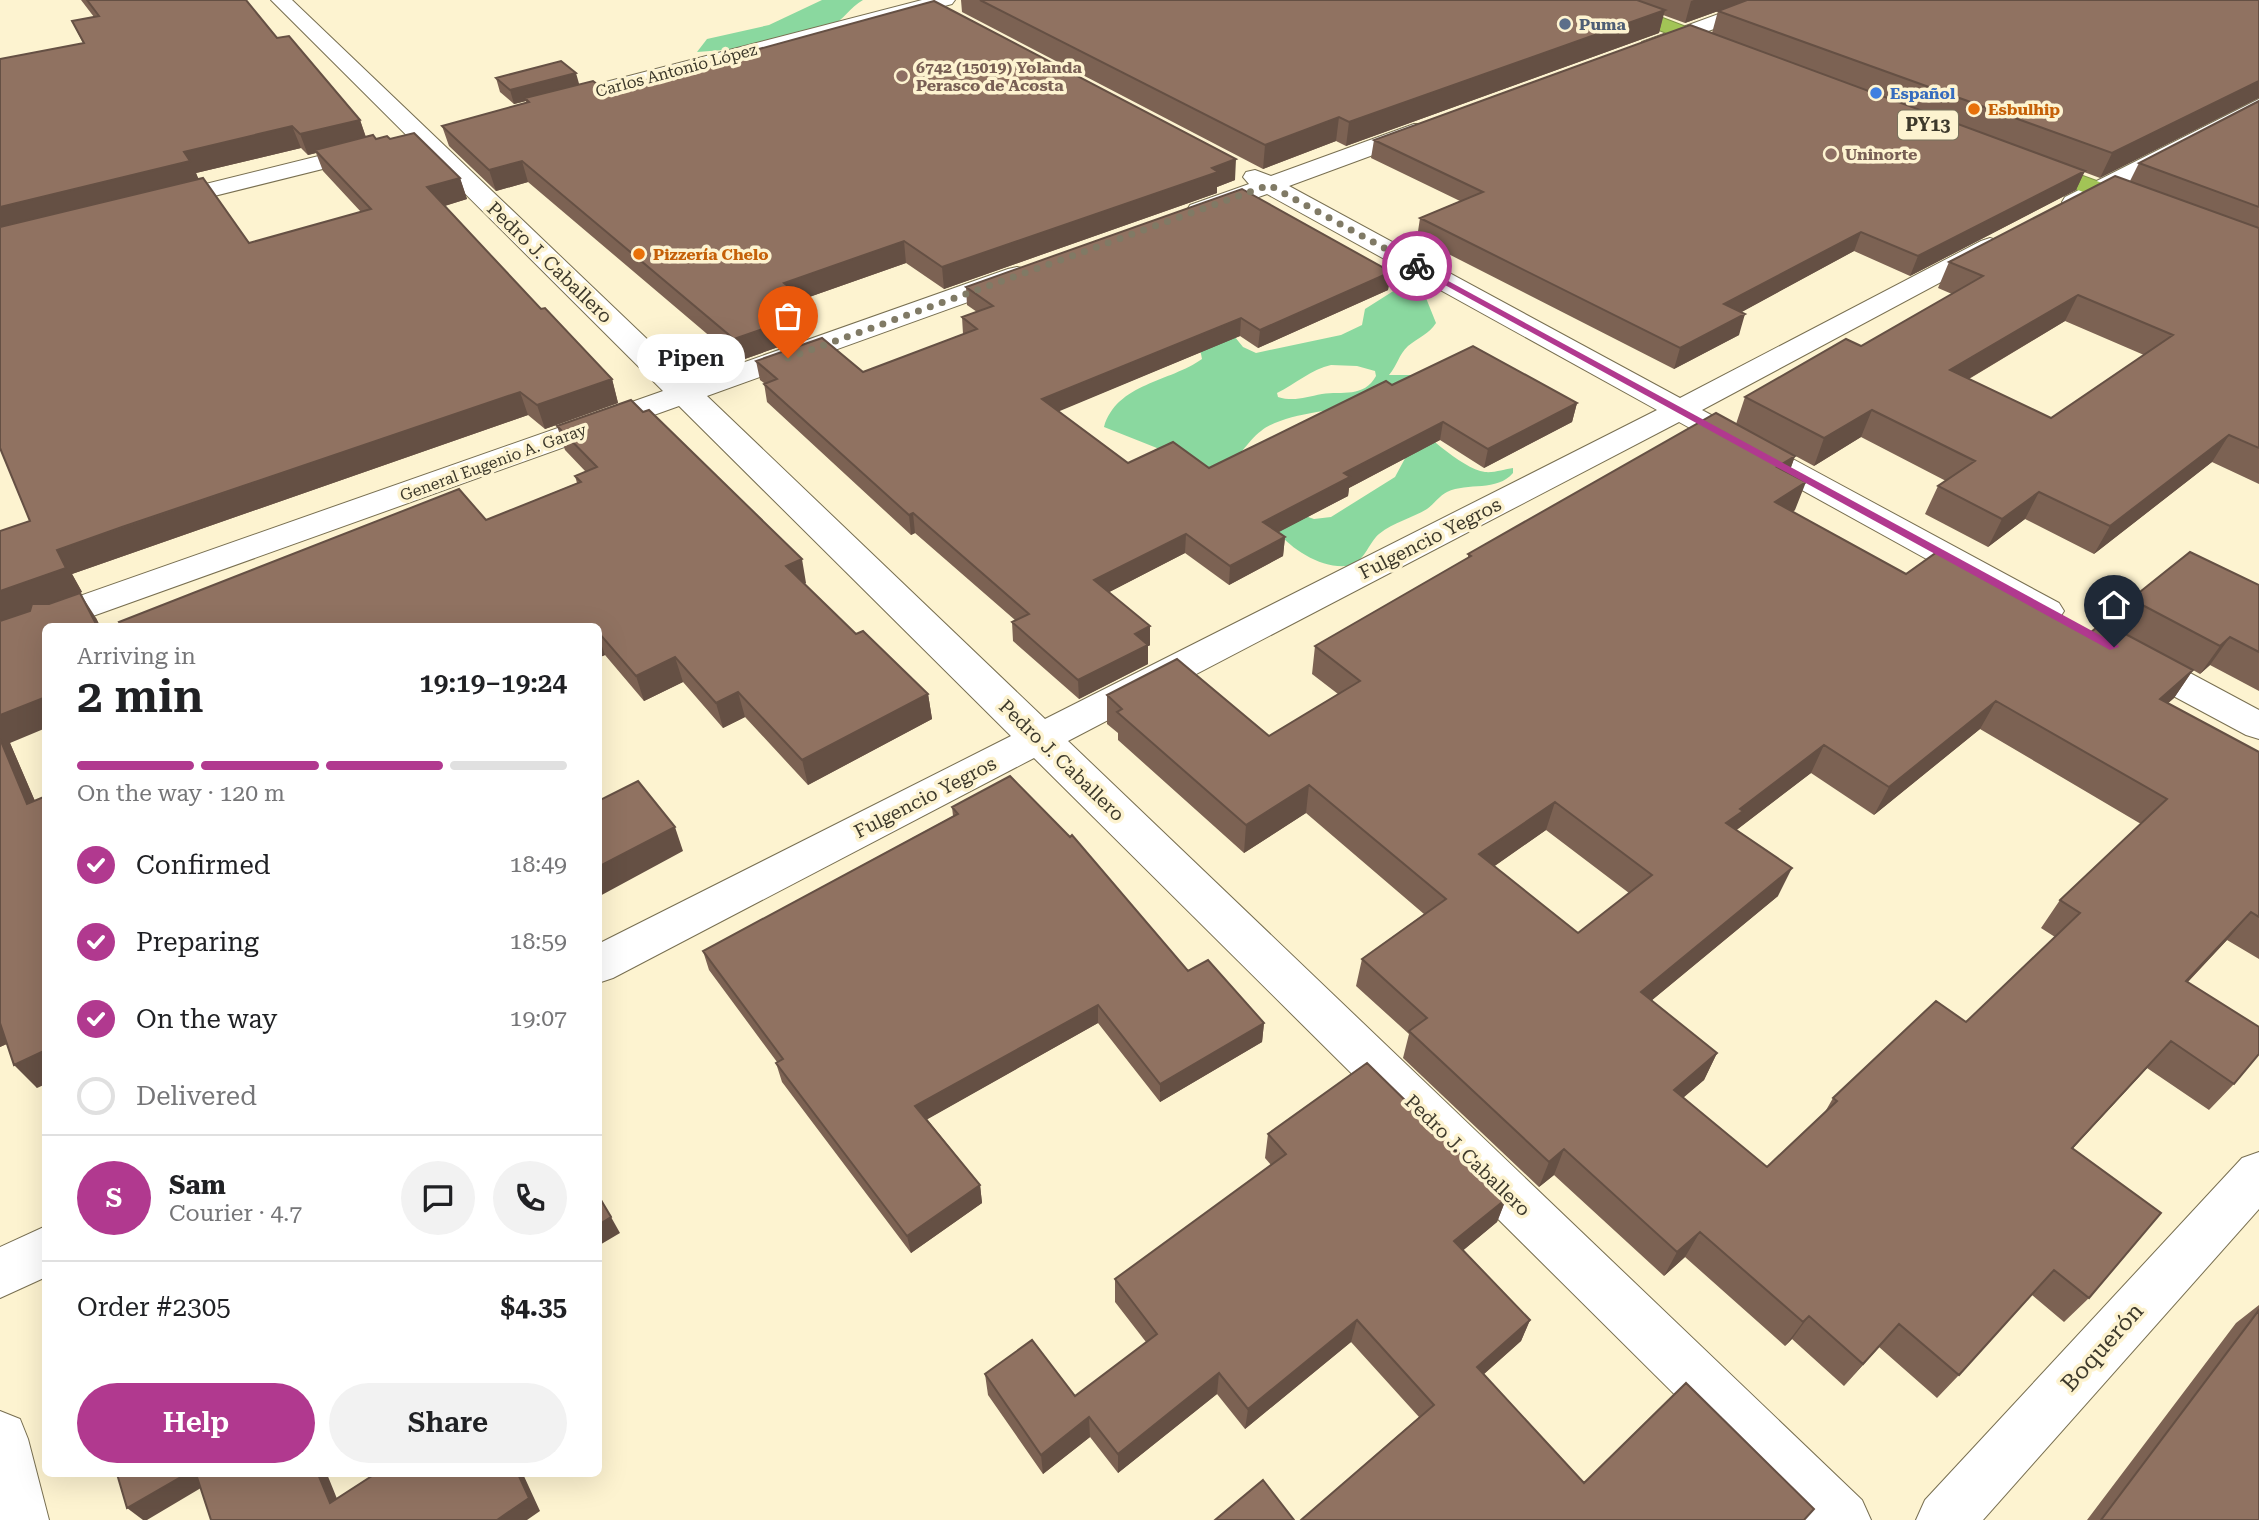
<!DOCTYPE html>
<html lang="en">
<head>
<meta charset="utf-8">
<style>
	:root { --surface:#fff; --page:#f2f2f2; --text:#202124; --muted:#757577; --line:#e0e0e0; --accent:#b1398f }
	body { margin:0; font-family:"Roboto Serif",serif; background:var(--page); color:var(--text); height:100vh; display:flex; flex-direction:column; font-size:26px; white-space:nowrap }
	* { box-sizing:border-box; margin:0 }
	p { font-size:23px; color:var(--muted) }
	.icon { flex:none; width:38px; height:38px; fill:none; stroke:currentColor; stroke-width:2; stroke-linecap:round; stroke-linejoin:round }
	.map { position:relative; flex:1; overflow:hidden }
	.details { position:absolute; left:42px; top:623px; width:560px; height:854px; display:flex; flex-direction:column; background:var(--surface); border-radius:10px; box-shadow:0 7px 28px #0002 }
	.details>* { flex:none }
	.pin { position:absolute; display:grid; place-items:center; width:60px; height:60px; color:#fff; margin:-72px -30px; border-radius:50% 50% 50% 0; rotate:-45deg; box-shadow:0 0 7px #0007 }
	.pin .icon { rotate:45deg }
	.courier { position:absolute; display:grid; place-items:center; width:70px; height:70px; margin:-35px; border:5px solid #b1398f; border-radius:50%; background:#fff; color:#222; box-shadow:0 2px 9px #0007 }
	.bubble { position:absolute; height:49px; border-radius:24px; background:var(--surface); box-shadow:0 7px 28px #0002; font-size:23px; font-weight:600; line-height:49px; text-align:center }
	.summary em { font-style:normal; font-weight:600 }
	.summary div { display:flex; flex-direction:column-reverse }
	.summary { display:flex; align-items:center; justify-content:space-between; height:119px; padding:0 35px }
	h1 { font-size:46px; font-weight:600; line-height:52px }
	.bar { display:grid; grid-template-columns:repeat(4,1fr); gap:10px 7px; align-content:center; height:84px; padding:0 35px }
	.bar i { height:9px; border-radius:5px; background:var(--line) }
	.bar .selected { background:var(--accent) }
	.bar p { grid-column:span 4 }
	.line { display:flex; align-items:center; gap:18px; padding:0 35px; border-top:2px solid var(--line) }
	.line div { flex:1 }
	.round { display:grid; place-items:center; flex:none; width:74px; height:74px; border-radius:37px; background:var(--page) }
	ol { padding:0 35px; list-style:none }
	li { display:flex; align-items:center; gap:21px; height:77px }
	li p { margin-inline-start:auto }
	li .icon { padding:7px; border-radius:50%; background:var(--accent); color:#fff; stroke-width:4 }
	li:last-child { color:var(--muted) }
	li i { width:38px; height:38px; border:4px solid var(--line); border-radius:50% }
	.button { display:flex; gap:14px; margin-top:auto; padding:14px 35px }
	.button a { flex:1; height:80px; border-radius:42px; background:var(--accent); color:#fff; font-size:28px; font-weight:600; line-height:80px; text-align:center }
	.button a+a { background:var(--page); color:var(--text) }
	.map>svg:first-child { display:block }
	.green { fill:#8ad89f; fill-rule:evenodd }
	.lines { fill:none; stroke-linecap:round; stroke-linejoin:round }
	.minor-casing { stroke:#786f51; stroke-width:2 }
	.highway-casing { stroke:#7f9347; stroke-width:2 }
	.minor { fill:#fff; fill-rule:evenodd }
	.highway { fill:#a2c456; fill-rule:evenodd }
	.wall { fill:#7c6253; fill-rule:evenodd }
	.shaded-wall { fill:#655044 }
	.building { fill:#907261; stroke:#655044; stroke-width:2; fill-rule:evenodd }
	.route { fill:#b1398f }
	.done { stroke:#807a65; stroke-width:7; stroke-dasharray:0 12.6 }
	.service-dot { fill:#5c6f8a; stroke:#fdf3d0; stroke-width:2.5 }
	.education-dot { fill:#8d6e63; stroke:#fdf3d0; stroke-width:2.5 }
	.shop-dot { fill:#3f7fe0; stroke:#fdf3d0; stroke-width:2.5 }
	.food-dot { fill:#e8710a; stroke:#fdf3d0; stroke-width:2.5 }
	.labels { text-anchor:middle; stroke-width:7; stroke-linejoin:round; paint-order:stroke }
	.far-service-label { font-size:16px; font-weight:bold; fill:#4e5e75; stroke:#fdf3d0; text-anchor:start }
	.far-education-label { font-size:16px; font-weight:bold; fill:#785e54; stroke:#fdf3d0; text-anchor:start }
	.far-street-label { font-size:16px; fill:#3d392b; stroke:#fdf3d0 }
	.far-shop-label { font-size:16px; font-weight:bold; fill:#366cbe; stroke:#fdf3d0; text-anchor:start }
	.far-food-label { font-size:16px; font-weight:bold; fill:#c56008; stroke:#fdf3d0; text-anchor:start }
	.shield { fill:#fdf3d0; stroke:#77715c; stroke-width:2 }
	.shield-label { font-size:18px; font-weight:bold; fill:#3d392b }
	.street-label { font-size:19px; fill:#3d392b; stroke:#fdf3d0 }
	.near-street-label { font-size:23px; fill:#3d392b; stroke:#fdf3d0 }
</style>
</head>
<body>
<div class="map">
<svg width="2259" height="1520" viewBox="0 0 2259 1520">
	<rect width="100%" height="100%" fill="#fdf3d0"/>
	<path class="green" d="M822,0H863C850,7 844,20 830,27C790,48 740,48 697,52L707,39L769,25Z
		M1406,272L1422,288L1436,323C1429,334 1419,337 1408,346C1399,354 1397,366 1389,375H1416L1399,412C1420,428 1461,469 1485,472C1494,473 1505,469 1513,468V473C1497,492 1468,482 1447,492C1440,495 1434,504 1427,509C1412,518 1394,522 1379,534C1368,543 1364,565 1346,566C1321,568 1292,550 1277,531L1167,452L1104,427C1117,383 1170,382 1202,359L1200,349L1222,321L1243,347L1256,353L1341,335L1362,325L1365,309L1395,290L1394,277ZM1331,365L1357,366L1375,371L1376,376C1364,398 1342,391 1322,394C1306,397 1294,402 1278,397L1277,393C1295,384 1312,369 1331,365ZM1363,406L1409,451L1395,477L1331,517L1314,519L1290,511L1243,470L1242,451C1248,444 1254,436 1261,431C1284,413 1335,410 1363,406Z"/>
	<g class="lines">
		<defs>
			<path id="minor" d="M271,0H292L691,381L1008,269L1017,267L1026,269L1030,275L1026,281L707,396L1045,719L1657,410L1267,194L1208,215L1199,217L1190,215L1187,210L1190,205L1249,184L1243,177L1246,172L1255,170L1271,176L1414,124H1430L1433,129L1430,134L1289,186L1680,398L1981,241L1990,238L1999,241L2003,246L1999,251L1702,410L2059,603L2064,611L2059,619L2047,622L2035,619L1679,422L1068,741L1862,1500L1871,1520H1801L1034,758L613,978L598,983V944L1011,736L679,406L65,626H46V633L0,649V624L663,391Z
				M922,0H955L952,4L560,108H544L541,103L544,98Z
				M1757,0H1786L1783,4L1656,50H1642L1639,46L1642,42Z
				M2259,99V115L2083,207L2074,209L2065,207L2062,202L2065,197Z
				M371,143L379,145L383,150L379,155L162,209L153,207L150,202L153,197Z
				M2136,648L2149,651L2259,710V739L2246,735L2123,669L2118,660L2123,651Z
				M2259,1152V1209L1983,1520H1916L1925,1500L2242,1158Z
				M46,1226V1277L0,1298V1247Z
				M0,1411L20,1419L28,1439L49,1520H0Z"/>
			<path id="highway" d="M1588,0H1616L1733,45L1737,49L1733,53H1719L1591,4Z
				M2031,157L2151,201L2154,206L2151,211L2142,213L2133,211L2023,169L2019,164L2023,159Z"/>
		</defs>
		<use href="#minor" class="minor-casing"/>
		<use href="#highway" class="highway-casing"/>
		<use href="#minor" class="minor"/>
		<use href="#highway" class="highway"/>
	</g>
	<path class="wall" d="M81,0H246L277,38L360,120L366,137L376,139H390L460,178L467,199L445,206L541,309L612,379L618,403L545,429L528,415L72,574L82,592L49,604L96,618L100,626H46L10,743L35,801L37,1088L7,1044L0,1047V531L30,521L83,43L72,21L94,17ZM301,148L308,155L316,153L323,171L361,212L249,243L198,179L196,173Z
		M961,0H2259L2100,178L2084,172L2076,190L1910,276L1854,251L1741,312L1739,335L1674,369L1417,238L1420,218L1460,201L1371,158L1374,140L1712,33L1718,11L1685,23L1663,15L1659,33L1346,146L1336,141L1263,169L962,12Z
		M496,78L579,84L606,91L1235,180L1217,187V193L944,289L906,263L795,302L797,312H796L804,338L739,361L528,182L496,191L449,146L442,126L526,103V101L514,104L500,92Z
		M2259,101V484L2212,462L2094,554L2025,519L1988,547L1925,514L1938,486L1946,481L1861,437L1814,466L1736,424L1745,397L1861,346L1952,294L1938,288L1949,262L2130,181L2139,163ZM2065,321L2144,355L2051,418L1969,379Z
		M1391,272L1388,290L1258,348L1240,336L1058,411L1128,463L1209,468L1392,385L1577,403L1572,422L1484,468L1440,440L1349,488L1348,496L1278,532L1285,537L1283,556L1229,585L1185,553L1109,592L1150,626V645L1148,646V664L1079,699L1013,641L1012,622L1015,620L915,533L911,535L767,402L764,383L760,380L756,361L863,372L963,334L962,317L977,312L967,305L966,287Z
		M557,426L806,583L804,584L856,634L928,694L932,719L808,785L745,717L723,728L683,682L644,701L605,655L598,658V626L486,520L577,483L575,476L586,472L565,450Z
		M1795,456L1789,473L1795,510L1792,512L1906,574L2090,633L2114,627L2131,599L2259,585V691L2210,665L2200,674L2193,670L2174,698L2168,703L2259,752V959L2227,940L2188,982L2234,1084L2209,1110L2147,1068L2073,1148L2089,1298L2064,1322L2032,1295L1959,1375L1937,1398L1879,1347L1844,1386L1792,1339L1785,1346L1685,1257L1664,1276L1554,1175L1539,1187L1403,1058L1409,1034L1356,986L1362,959L1424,914L1306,813L1244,853L1118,740V733L1107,724V695L1269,736L1338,694L1312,674L1315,646L1468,558V554ZM1980,729L2141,824L2060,900L2041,928L2055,937L1966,1022L1833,1098L1825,1112L1767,1167L1683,1098L1704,1080L1717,1053L1651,1001L1778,896L1736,830L1811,773L1874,815ZM1546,830L1629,893L1578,933L1494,866Z
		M952,807L1264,1023L1262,1042L1160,1102L1098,1023L927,1119L980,1185L982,1203L911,1253L782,1082L776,1063L777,1062L709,970L703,951L953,816Z
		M1268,1134L1506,1199L1497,1222L1463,1250L1530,1320L1521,1341L1483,1375L1584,1483L1814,1509L1301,1520L1419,1417L1351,1342L1245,1429L1217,1394L1118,1473L1090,1437L1043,1474L988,1395L985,1374L1075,1396L1146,1342L1115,1302V1279L1271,1165L1265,1158Z
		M2259,1305V1520H2087L2236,1323Z"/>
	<path class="shaded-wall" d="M1694,0H1749L1685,23L1691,1Z
		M1665,10L1659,33L1346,146L1349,122Z
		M576,73L580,87L525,98L526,101L514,104L510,90Z
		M2259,81V98L2100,178L2112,153Z
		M1339,117L1336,141L1263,169L1265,145Z
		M360,120L367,141L315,150L316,153L308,155L300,134Z
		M292,126L301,148L196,173L200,182L0,232V207L184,152Z
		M1236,159L1235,180L1217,187V193L944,289L942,267Z
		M522,161L528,182L496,191L489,170Z
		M2085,171L2076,190L1910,276L1918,256Z
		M460,178L467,199L434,209L427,187Z
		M1861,232L1854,251L1718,325L1724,304Z
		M904,241L906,263L795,302L797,312L780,318L776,296L784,283Z
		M1391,272L1388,290L1258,348L1260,330Z
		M2078,295L2065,321L1938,397L1950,370Z
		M1745,314L1739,335L1674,369L1680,348Z
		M800,316L804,338L739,361L734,339Z
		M1241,318L1240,336L1043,418L1042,399Z
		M612,379L618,403L545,429L537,405Z
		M520,392L528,415L72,574L82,592L0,621V591L57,550Z
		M1577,403L1572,422L1484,468L1488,449Z
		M1872,410L1861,437L1814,466L1824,438Z
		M1443,422L1440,440L1349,488L1348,496L1262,541L1263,522L1344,473Z
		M2229,435L2212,462L2094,554L2110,526Z
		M1795,456L1785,483L1777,467Z
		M1806,482L1795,510L1764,530L1775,502Z
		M2039,492L2025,519L1988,547L2002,519Z
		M913,513L915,533L911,535L909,515Z
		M1186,534L1185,553L1094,600V580Z
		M1285,537L1283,556L1229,585L1230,566Z
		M802,559L806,583L791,591L786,566Z
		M80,593L96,618L100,626H97Z
		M1150,626V645L1148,646V664L1079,699L1078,680L1135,634Z
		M598,635L605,655L598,658Z
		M2230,637L2210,665L2200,674L2220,646Z
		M675,657L683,682L644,701L636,676Z
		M2193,670L2174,698L2141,727L2160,699Z
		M738,692L745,717L723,728L716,703Z
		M928,694L932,719L808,785L802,760Z
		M46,697V728L10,743L46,827L27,804L0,739V715Z
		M1996,701L1980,729L1874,815L1889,787Z
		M1824,745L1811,773L1734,832L1726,823L1740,809Z
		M1309,785L1306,813L1244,853L1246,825Z
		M1555,802L1546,830L1472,882L1479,854Z
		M675,827L683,851L598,897V867Z
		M1792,868L1778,896L1629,1019L1641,992Z
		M2251,912L2227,940L2163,1008L2186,981Z
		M1098,1005V1023L919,1124L915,1106Z
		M0,1018L19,1038L0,1047Z
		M1264,1023L1262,1042L1160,1102V1084Z
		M2171,1041L2147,1068L2050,1173L2072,1148Z
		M46,1050V1084L37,1088L14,1065Z
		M1717,1053L1704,1080L1661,1116L1674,1090Z
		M1564,1149L1554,1175L1539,1187L1549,1162Z
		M980,1185L982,1203L911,1253L907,1236Z
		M1506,1199L1497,1222L1447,1264L1454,1241Z
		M611,1217L620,1233L598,1246V1225Z
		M1700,1232L1685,1257L1664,1276L1677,1252Z
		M1809,1316L1792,1339L1785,1346L1803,1322Z
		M1357,1320L1351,1342L1245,1429L1248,1409Z
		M1530,1320L1521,1341L1468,1388L1477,1367Z
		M1899,1324L1879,1347L1844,1386L1863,1364Z
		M1219,1373L1217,1394L1118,1473V1454Z
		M1089,1417L1090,1437L1043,1474L1041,1455Z
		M186,1474H200L211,1482L147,1520H143L127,1508Z
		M318,1474H327L344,1516L330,1503Z
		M518,1474H523L540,1511L527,1520H497Z"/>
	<path class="building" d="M87,0H246L277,38L289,36L360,120L300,134L292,126L184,152L190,161L0,207V59L84,43L72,21L99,16Z
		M980,0H1637L1665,10L1349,122L1339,117L1265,145Z
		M1747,0H2259V81L2112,153L1718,11Z
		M934,1L1236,159L1212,168L1218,172L942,267L904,241L784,283L793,290L776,296L800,316L734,339L522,161L489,170L442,126L529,102L525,98L593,81L606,91Z
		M1690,25L2085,171L1918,256L1861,232L1724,304L1745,314L1680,348L1420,218L1483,192L1374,140Z
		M561,61L576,73L510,90L496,78Z
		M2259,101V207L2139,163Z
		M414,133L460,178L427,187L541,309L545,308L612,379L537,405L520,392L122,527L57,550L66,568L0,591V531L30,521L0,448V227L203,178L249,243L371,209L315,150L373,135L376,139L387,136L390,139Z
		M2115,176L2259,228V448L2229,435L2110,526L2039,492L2002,519L1938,486L1975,461L1872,410L1824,438L1745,397L1846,339L1861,346L1983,276L1949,262ZM2078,295L2173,335L2051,418L1950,370Z
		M1242,189L1391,272L1260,330L1241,318L1042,399L1128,463L1173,442L1209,468L1386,381L1392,385L1473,346L1577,403L1488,449L1443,422L1344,473L1350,477L1263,522L1285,537L1230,566L1186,534L1094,580L1150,626L1135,634L1148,645L1078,680L1012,622L1029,614L913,513L909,515L764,384L777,379L756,361L822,338L863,372L977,329L962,317L993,306L966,287Z
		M631,400L643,412L649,410L802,559L786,566L856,634L863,631L928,694L802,760L738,692L716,703L675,657L636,676L598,632V626H122L119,622L459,489L486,520L581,482L575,476L597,467L557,426Z
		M1716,413L1795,456L1777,467L1806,482L1775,502L1906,574L1937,552L2090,633L2103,622L2193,670L2160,699L2259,752V917L2251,912L2186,981L2259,1027V1054L2234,1084L2171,1041L2072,1148L2161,1213L2089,1298L2054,1270L1959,1375L1899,1324L1863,1364L1809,1316L1803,1322L1700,1232L1677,1252L1564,1149L1549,1162L1409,1031L1427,1018L1362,959L1446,899L1309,785L1246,825L1117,712L1122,709L1107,695L1177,659L1269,736L1360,681L1315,646L1471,556L1468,554ZM1996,701L2167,799L2060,900L2080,913L1966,1022L1936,1001L1833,1098L1837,1101L1767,1167L1674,1090L1717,1053L1641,992L1792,868L1726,823L1743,811L1740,809L1824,745L1889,787ZM1555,802L1652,875L1578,933L1479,854Z
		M2190,552L2259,585V652L2230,637L2220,646L2131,599Z
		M80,593L97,626H46V697L0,715V621L30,611L32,604H49Z
		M0,739L27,804L46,796V1050L14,1065L0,1023Z
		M1010,776L1070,837L1072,835L1188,971L1208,960L1264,1023L1160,1084L1098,1005L915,1106L980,1185L907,1236L776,1063L783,1059L703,951L958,814L952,807Z
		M638,781L675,827L598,867V801Z
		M1367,1063L1506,1199L1454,1241L1530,1320L1477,1367L1584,1483L1686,1383L1814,1509L1804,1520H1301L1434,1405L1357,1320L1248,1409L1219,1373L1118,1454L1089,1417L1041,1455L985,1374L1032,1340L1075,1396L1157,1334L1115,1279L1286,1154L1268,1134Z
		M598,1195L611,1217L598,1225Z
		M2259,1310V1520H2101Z
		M117,1474H186L127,1508Z
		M196,1474H318L330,1503L375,1474H518L529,1498L497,1520H211Z
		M1263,1480L1294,1520H1215Z"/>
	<path class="route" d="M1417,264L2118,645L2119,647L2110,650L1414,268Z"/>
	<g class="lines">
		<path class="done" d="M788,358L1269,185L1417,266"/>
	</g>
	<circle class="service-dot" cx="1565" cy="24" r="7"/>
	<g class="education-dot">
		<circle cx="902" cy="76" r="7"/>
		<circle cx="1831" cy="154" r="7"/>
	</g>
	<circle class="shop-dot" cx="1876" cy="93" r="7"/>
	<g class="food-dot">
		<circle cx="1974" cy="109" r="7"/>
		<circle cx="639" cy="254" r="7"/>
	</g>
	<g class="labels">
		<g class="far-service-label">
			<text x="1579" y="30">Puma</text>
		</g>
		<g class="far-education-label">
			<text x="916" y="73">6742 (15019) Yolanda<tspan x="916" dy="18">Perasco de Acosta</tspan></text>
			<text x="1845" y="160">Uninorte</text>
		</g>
		<g class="far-street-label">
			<text transform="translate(676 70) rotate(-15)" y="6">Carlos Antonio López</text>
			<text transform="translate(493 462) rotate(-20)" y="6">General Eugenio A. Garay</text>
		</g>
		<g class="far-shop-label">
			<text x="1890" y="99">Español</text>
		</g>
		<g class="far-food-label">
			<text x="1988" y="115">Esbulhip</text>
			<text x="653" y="260">Pizzería Chelo</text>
		</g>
		<rect class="shield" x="1898" y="110.5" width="60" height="29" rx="5"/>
		<g class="shield-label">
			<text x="1928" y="131">PY13</text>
		</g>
		<g class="street-label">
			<text transform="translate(550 262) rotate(44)" y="7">Pedro J. Caballero</text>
			<text transform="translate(1430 538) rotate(-27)" y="7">Fulgencio Yegros</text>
			<text transform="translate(1062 760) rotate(44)" y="7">Pedro J. Caballero</text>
			<text transform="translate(925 797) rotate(-27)" y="7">Fulgencio Yegros</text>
			<text transform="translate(1468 1155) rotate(44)" y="7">Pedro J. Caballero</text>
		</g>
		<g class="near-street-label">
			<text transform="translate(2102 1347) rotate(-48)" y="8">Boquerón</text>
		</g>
	</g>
</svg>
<div class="pin" style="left:788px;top:358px;background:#ea580c"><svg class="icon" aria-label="bag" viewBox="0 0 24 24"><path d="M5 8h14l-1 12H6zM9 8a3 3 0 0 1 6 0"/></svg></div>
<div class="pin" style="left:2114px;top:647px;background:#1f2937"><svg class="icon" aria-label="home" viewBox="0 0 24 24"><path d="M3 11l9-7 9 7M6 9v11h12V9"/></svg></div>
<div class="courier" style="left:1417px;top:266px"><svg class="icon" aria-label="bike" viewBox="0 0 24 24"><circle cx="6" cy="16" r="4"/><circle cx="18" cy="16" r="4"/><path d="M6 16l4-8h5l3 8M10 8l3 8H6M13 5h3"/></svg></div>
<div class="bubble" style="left:637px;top:334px;width:108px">Pipen</div>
<section class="details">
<div class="summary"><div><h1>2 min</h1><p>Arriving in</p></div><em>19:19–19:24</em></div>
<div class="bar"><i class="selected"></i><i class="selected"></i><i class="selected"></i><i></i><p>On the way · 120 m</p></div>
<ol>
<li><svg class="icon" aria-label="check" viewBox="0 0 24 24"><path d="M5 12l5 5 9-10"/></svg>Confirmed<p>18:49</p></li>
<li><svg class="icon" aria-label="check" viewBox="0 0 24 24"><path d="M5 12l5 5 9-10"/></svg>Preparing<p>18:59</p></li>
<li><svg class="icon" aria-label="check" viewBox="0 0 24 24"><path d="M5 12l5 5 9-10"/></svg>On the way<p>19:07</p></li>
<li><i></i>Delivered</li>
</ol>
<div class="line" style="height:126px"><b class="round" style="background:var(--accent);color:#fff">S</b><div><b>Sam</b><p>Courier · 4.7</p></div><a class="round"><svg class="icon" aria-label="chat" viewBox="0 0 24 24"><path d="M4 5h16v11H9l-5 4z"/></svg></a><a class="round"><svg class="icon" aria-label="phone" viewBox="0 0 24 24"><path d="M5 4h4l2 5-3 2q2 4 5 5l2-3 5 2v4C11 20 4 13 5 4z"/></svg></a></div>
<div class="line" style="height:91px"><div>Order #2305</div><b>$4.35</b></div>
<div class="button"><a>Help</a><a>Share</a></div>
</section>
</div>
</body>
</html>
